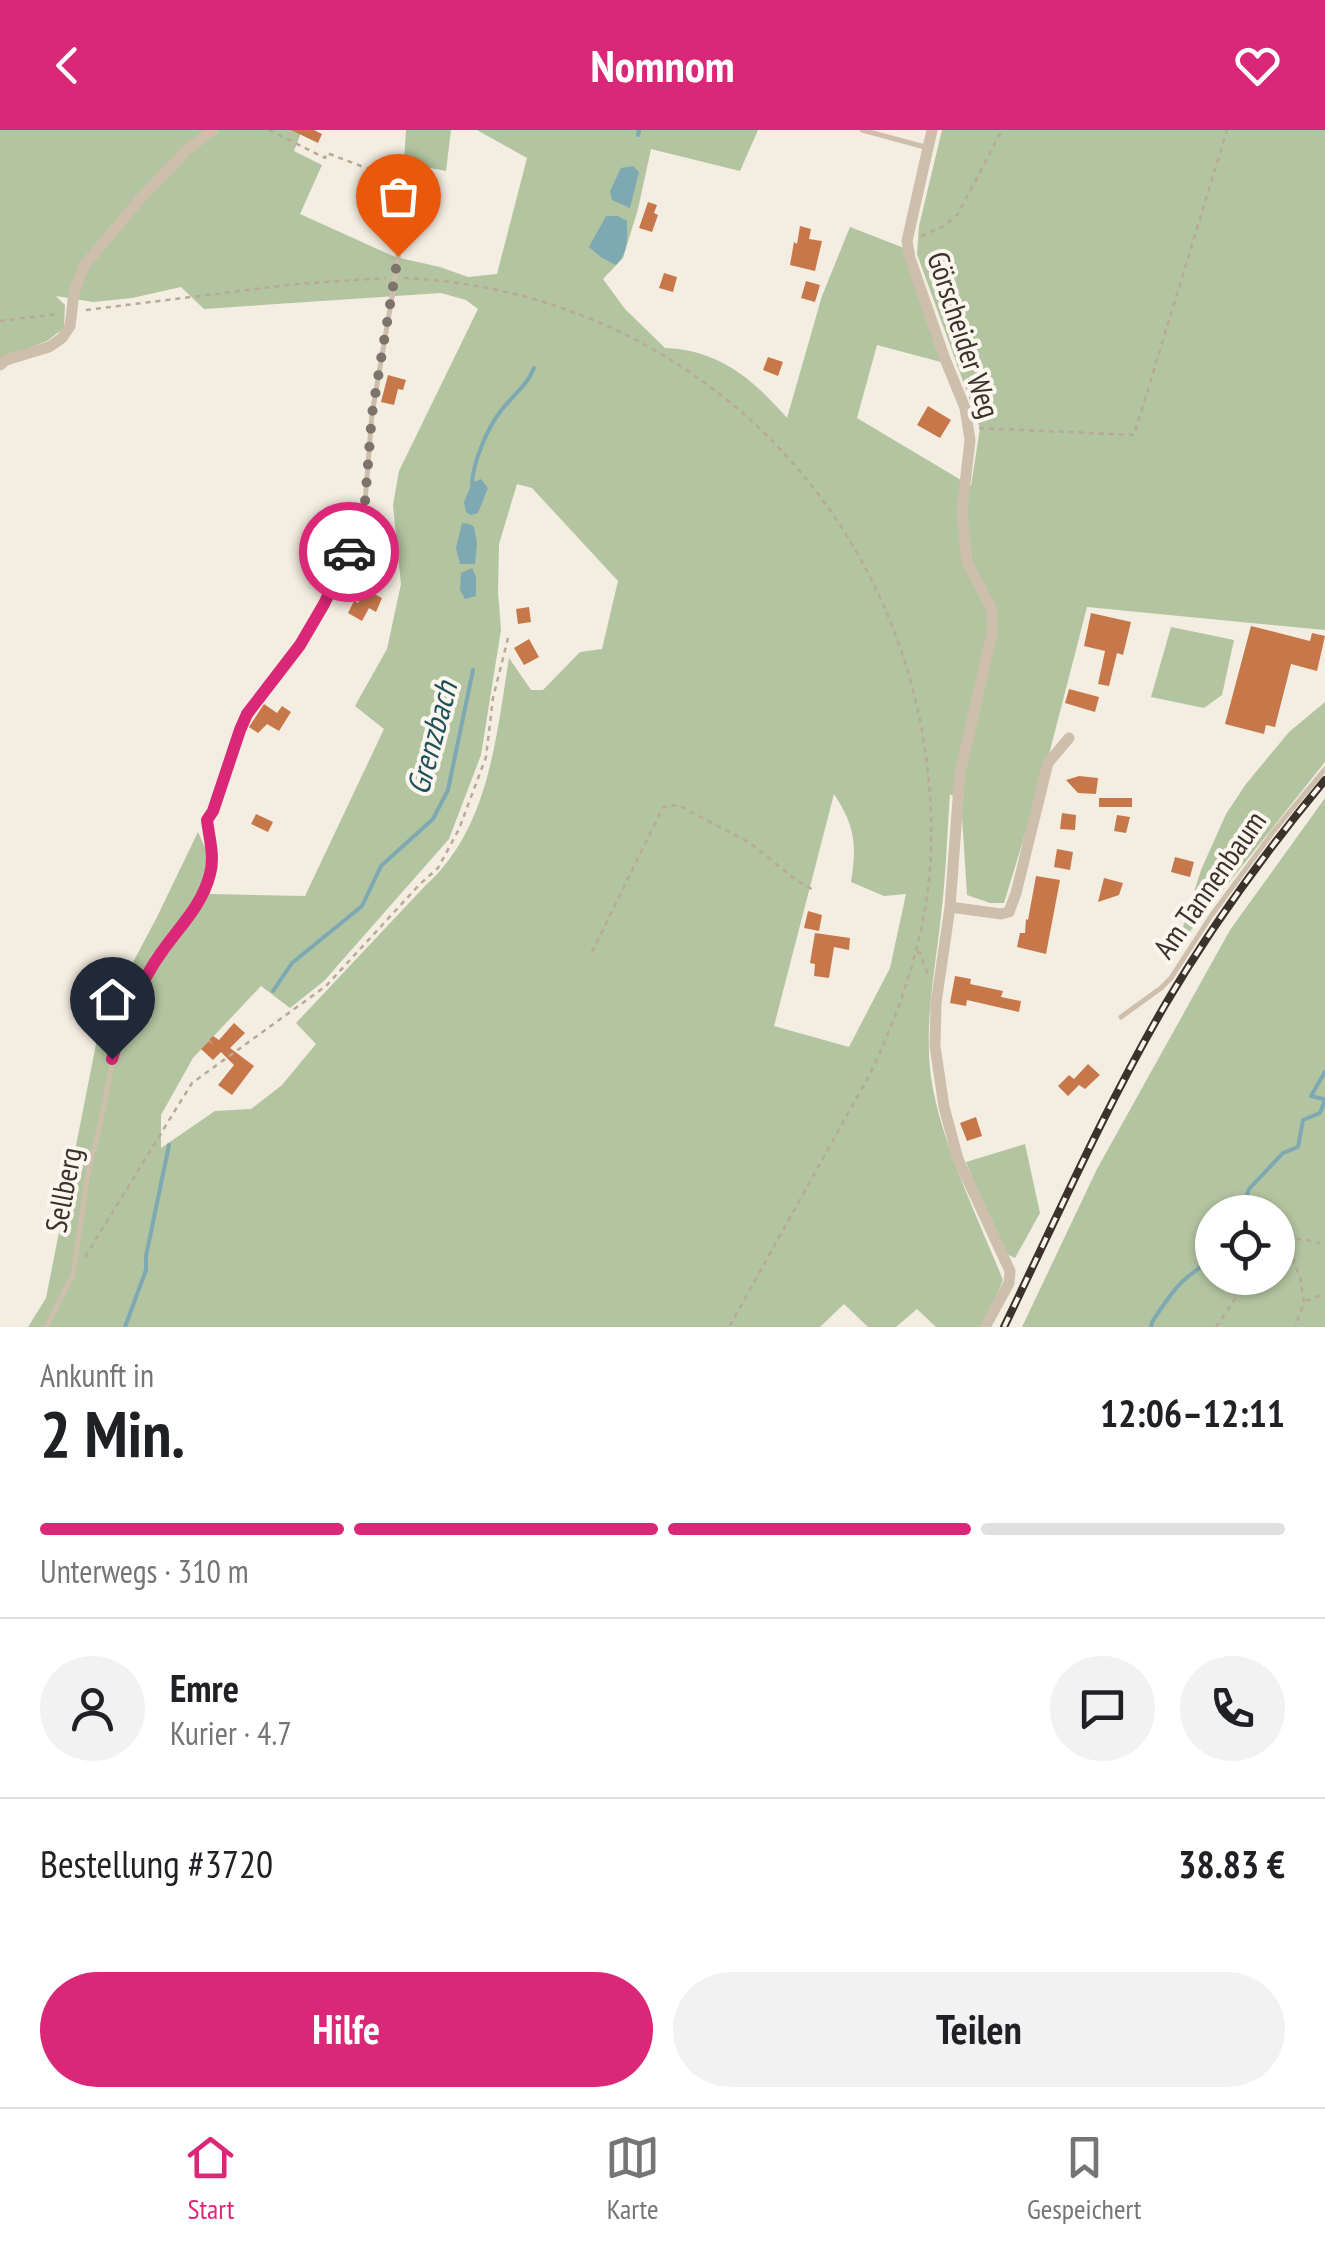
<!DOCTYPE html>
<html lang="de">
<head>
<meta charset="utf-8">
<style>
	:root { --surface:#fff; --page:#f2f2f2; --text:#202124; --muted:#757577; --line:#e0e0e0; --accent:#db2777 }
	body { margin:0; font-family:"PT Sans Narrow",sans-serif; background:var(--page); color:var(--text); height:100vh; display:flex; flex-direction:column; font-size:38px; white-space:nowrap }
	* { box-sizing:border-box; margin:0 }
	p { font-size:32px; color:var(--muted) }
	.icon { flex:none; width:55px; height:55px; fill:none; stroke:currentColor; stroke-width:2; stroke-linecap:round; stroke-linejoin:round }
	.map { position:relative; height:1197px; overflow:hidden }
	.panel { display:flex; flex-direction:column; background:var(--surface); flex:1 }
	.panel>* { flex:none }
	.fabs { position:absolute; left:1195px; top:1065px; display:grid; gap:20px }
	.fabs a { display:grid; place-items:center; width:100px; height:100px; border-radius:50%; background:var(--surface); box-shadow:0 2px 8px #0004; font-size:50px }
	.pin { position:absolute; display:grid; place-items:center; width:85px; height:85px; color:#fff; margin:-102px -42px; border-radius:50% 50% 50% 0; rotate:-45deg; box-shadow:0 0 10px #0007 }
	.pin .icon { rotate:45deg }
	.courier { position:absolute; display:grid; place-items:center; width:100px; height:100px; margin:-50px; border:8px solid #db2777; border-radius:50%; background:#fff; color:#222; box-shadow:0 2px 12px #0007 }
	.head em { font-style:normal; font-weight:700 }
	.head div { display:flex; flex-direction:column-reverse }
	.head { display:flex; align-items:center; justify-content:space-between; height:170px; padding:0 40px }
	h1 { font-size:65px; font-weight:700; line-height:75px }
	.bar { display:grid; grid-template-columns:repeat(4,1fr); gap:15px 10px; align-content:center; height:120px; padding:0 40px }
	.bar i { height:12px; border-radius:8px; background:var(--line) }
	.bar .current { background:var(--accent) }
	.bar p { grid-column:span 4 }
	.line { display:flex; align-items:center; gap:25px; padding:0 40px; border-top:2px solid var(--line) }
	.line div { flex:1 }
	.round { display:grid; place-items:center; flex:none; width:105px; height:105px; border-radius:52px; background:var(--page) }
	.cta { display:flex; gap:20px; margin-top:auto; padding:20px 40px }
	.cta a { flex:1; height:115px; border-radius:60px; background:var(--accent); color:#fff; font-size:40px; font-weight:700; line-height:115px; text-align:center }
	.cta a+a { background:var(--page); color:var(--text) }
	header { display:flex; justify-content:space-between; align-items:center; height:130px; padding:0 40px; background:var(--accent); color:#fff; font-size:45px; font-weight:700 }
	.dock { display:flex; justify-content:space-around; align-items:center; height:140px; border-top:2px solid var(--line); background:var(--surface); font-size:28px; color:var(--muted) }
	.dock a { display:grid; justify-items:center; gap:5px }
	.dock .current { color:var(--accent) }
	.map>svg:first-child { display:block }
	.green { fill:#b3c4a0; fill-rule:evenodd }
	.water { fill:#7fa9b2 }
	.lines { fill:none; stroke-linecap:round; stroke-linejoin:round }
	.stream { stroke:#7fa9b2; stroke-width:4 }
	.building { fill:#c7784b }
	.path { stroke:#b9a996; stroke-width:2.5; stroke-dasharray:5 5; stroke-linecap:butt }
	.lane { stroke:#cdbfac; stroke-width:5 }
	.street { stroke:#cdbfac; stroke-width:11 }
	.rail-casing { stroke:#3b322b; stroke-width:8 }
	.rail { stroke:#fbf6ee; stroke-width:4; stroke-dasharray:11; stroke-linecap:butt }
	.lane-bridge { stroke:#cdbfac; stroke-width:5 }
	.done { stroke:#7c736b; stroke-width:10; stroke-dasharray:0 18 }
	.route { stroke:#db2777; stroke-width:12 }
	.labels { text-anchor:middle; stroke-width:8; stroke-linejoin:round; paint-order:stroke }
	.street-label { font-size:30px; fill:#3b322b; stroke:#fbf6ee }
	.water-label { font-size:32px; font-style:italic; fill:#1f525d; stroke:#fbf6ee }
</style>
</head>
<body>
<header><svg class="icon" aria-label="back" viewBox="0 0 24 24"><path d="M15 5l-7 7 7 7"/></svg>Nomnom<svg class="icon" aria-label="heart" viewBox="0 0 24 24"><path d="M12 20l-8-8c-3-5 5-10 8-4 3-6 11-1 8 4z"/></svg></header>
<div class="map">
<svg width="1325" height="1197" viewBox="0 0 1325 1197">
	<rect width="100%" height="100%" fill="#f4ede1"/>
	<path class="green" d="M0,0H302L294,21L322,35L300,84L395,127L440,137L468,147L497,144L527,28L477,0H758L740,41L651,19L638,79L623,128L603,149L625,179L665,218C719,220 753,249 787,288L822,166L850,97L904,118L941,232L877,215L857,288L971,356L980,298L917,124L919,96L942,0H1325V500L1087,477L1046,636L1004,773H990L967,765L961,671L950,664C947,704 946,746 941,786C935,841 924,892 931,947C940,1011 979,1090 1003,1150L988,1187L980,1197H936L917,1179L896,1197H868L844,1174L820,1197H28L46,1168L100,894L156,789L198,702L206,720L210,764L305,766L384,599L355,576L387,519L401,454L393,375L399,341L478,179L466,170L441,163L204,179L181,157L132,168L93,172L56,166L65,175L64,198L47,211L0,229ZM517,354L532,358L618,451L602,519L580,522L543,560H531L509,528C496,608 489,699 425,756L296,893L316,914L282,955L251,979L215,981L161,1018V985L193,928L261,856L290,878L324,851L449,709L481,625L501,500L498,462L499,414ZM834,664C855,696 857,714 851,752L884,766L906,764L890,838L849,917L774,896Z
		M406,0H451L446,41L404,33Z
		M1171,497L1234,510L1222,565L1204,578L1151,567Z
		M1325,572V632L1176,819L1201,740L1226,684L1246,654L1289,602Z
		M1325,668V1197H1022L1097,1039L1230,800ZM1278,1082V1148H1212V1082Z
		M1025,1014L1040,1083L1015,1128L1003,1122L966,1032Z"/>
	<path class="water" d="M633,36L639,42L630,78L612,70L610,61L621,38Z
		M606,86H618L627,91C627,108 629,122 616,135L602,128L589,117Z
		M481,349L488,358L478,383L471,385L466,382L464,372L472,353Z
		M462,393L470,394L474,397L477,413L475,434H460L456,418Z
		M472,438L476,447V466L465,469L460,460L461,443Z"/>
	<g class="lines">
		<path class="stream" d="M638,5L639,0
			M472,354C473,332 487,299 500,282C512,266 527,256 534,238
			M273,861L292,833L362,776L381,736L433,689L448,660L473,540
			M1323,969L1311,966L1325,942
			M1241,1082L1249,1059L1283,1023L1298,1017L1303,990L1320,983L1325,970
			M125,1197L146,1140V1126L169,1015
			M1151,1197L1152,1192C1161,1179 1171,1162 1183,1151C1201,1134 1206,1140 1212,1112"/>
	</g>
	<path class="building" d="M291,0H314L322,4L318,13Z
		M375,38L398,43L397,51L428,55L424,81L421,80L420,90L375,83L374,87L362,84L366,63H370Z
		M648,72L657,75L654,83L658,85L652,102L639,98Z
		M800,96L811,99L809,109L822,111L815,141L790,135L794,112L797,114Z
		M664,143L677,147L673,162L659,158Z
		M806,151L820,155L815,172L801,168Z
		M768,227L783,232L778,246L763,240Z
		M388,245L406,250L403,260L398,259L394,275L381,272Z
		M928,276L951,290L940,308L917,295Z
		M364,402L375,406L370,420L358,416Z
		M365,459L382,468L376,482L369,478L362,491L348,483L354,471L358,473Z
		M529,477L531,492L518,494L516,479Z
		M1091,483L1131,492L1123,525L1117,523L1109,556L1098,554L1105,521L1084,516Z
		M1251,496L1310,511L1312,503L1325,506L1317,541L1291,534L1275,597L1266,595L1264,604L1225,594Z
		M529,509L539,527L524,535L514,518Z
		M1069,559L1099,567L1095,582L1065,573Z
		M264,574L277,583L282,576L291,582L279,601L267,594L258,603L249,597Z
		M1079,646L1098,648L1096,664L1078,663L1066,650Z
		M1099,668H1132V677H1099Z
		M1062,683L1076,685L1075,700L1060,699Z
		M256,684L273,692L268,702L251,694Z
		M1117,685L1130,687L1126,703L1114,701Z
		M1057,719L1073,722L1070,740L1054,737Z
		M1175,727L1194,732L1190,747L1171,742Z
		M1036,746L1060,750L1046,824L1017,817L1020,803H1025L1026,789L1028,790Z
		M1104,748L1123,753L1119,765L1098,772Z
		M808,781L822,785L819,801L804,798Z
		M815,803L850,808L849,820L834,817L829,848L814,846L815,834L810,833Z
		M955,846L971,849L970,854L1003,861L1001,867L1021,871L1019,882L967,870L966,876L950,873Z
		M234,893L245,903L230,918L254,936L232,965L218,955L234,935L221,922L213,930L201,919L209,911L214,915L209,910L213,906L219,910Z
		M1088,934L1100,945L1085,959L1079,955L1068,966L1058,956L1069,945L1074,949Z
		M976,987L982,1006L967,1011L960,993Z"/>
	<g class="lines">
		<path class="path" d="M269,0L325,28L327,23L374,41
			M921,106L944,96L958,84L1002,0
			M404,148C710,162 939,415 931,719C929,797 903,875 870,944L729,1197
			M86,180L296,154L386,148
			M0,191L58,184
			M979,298L1134,305L1227,0
			M592,822L663,677L678,675L750,713L796,750L815,761
			M917,822L920,823L927,842L930,843
			M1288,1110L1294,1123V1134L1300,1146L1304,1172L1295,1197
			M1278,1117C1295,1105 1306,1109 1325,1115
			M85,1127L192,953L326,856L420,754L438,738L459,699L486,627L493,568L508,508
			M1306,1171L1325,1164
			M1216,1197L1249,1148"/>
		<path class="lane" d="M862,0L925,17
			M398,126L405,96
			M1121,887L1161,858L1171,848L1211,786L1273,702L1325,639
			M46,1197L73,1145L88,1043L100,994L116,917L158,827L193,781L211,742L212,721L207,690L213,681L247,584L287,534L313,494L334,455L358,399L365,372L372,284L392,167"/>
		<path class="street" d="M932,0L907,111L910,128L945,229L965,278L970,310L962,381L967,432L991,478L993,499L960,643L950,777L936,873L935,916L944,977L958,1029L1010,1141L1009,1153L985,1197
			M0,235L6,230L49,217L62,208L70,196L74,163L84,136L140,69L187,20L213,0
			M950,777L1001,784L1009,782L1016,763L1048,633L1069,608"/>
		<defs>
			<path id="rail" d="M1004,1197C1056,1089 1105,978 1165,875C1212,795 1266,721 1325,650"/>
		</defs>
		<use href="#rail" class="rail-casing"/>
		<use href="#rail" class="rail"/>
		<path class="lane-bridge" d="M392,167L398,126"/>
	</g>
	<g class="lines">
		<path class="done" d="M349,422L365,372L372,284L398,126"/>
		<path class="route" d="M112,929C121,898 142,849 161,823C179,797 202,776 210,744C215,727 209,707 207,690L213,681L240,600L247,584L300,515L324,474L349,422"/>
	</g>
	<g class="labels">
		<g class="street-label">
			<text transform="translate(963 205) rotate(72)" y="10">Görscheider Weg</text>
			<text transform="translate(1210 755) rotate(-55)" y="10">Am Tannenbaum</text>
			<text transform="translate(64 1060) rotate(-79)" y="10">Sellberg</text>
		</g>
		<g class="water-label">
			<text transform="translate(432 608) rotate(-75)" y="11">Grenzbach</text>
		</g>
	</g>
</svg>
<div class="fabs">
<a><svg class="icon" aria-label="locate" viewBox="0 0 24 24"><circle cx="12" cy="12" r="6"/><path d="M12 2v4M12 18v4M2 12h4M18 12h4"/></svg></a>
</div>
<div class="pin" style="left:398px;top:126px;background:#ea580c"><svg class="icon" aria-label="bag" viewBox="0 0 24 24"><path d="M5 8h14l-1 12H6zM9 8a3 3 0 0 1 6 0"/></svg></div>
<div class="pin" style="left:112px;top:929px;background:#1f2937"><svg class="icon" aria-label="home" viewBox="0 0 24 24"><path d="M3 11l9-7 9 7M6 9v11h12V9"/></svg></div>
<div class="courier" style="left:349px;top:422px"><svg class="icon" aria-label="car" viewBox="0 0 24 24"><path d="M5 17H2v-5l4-1 3-4h7l3 4 3 1v5h-3M9 17h6M6 11h13"/><circle cx="7" cy="17" r="2"/><circle cx="17" cy="17" r="2"/></svg></div>
</div>
<section class="panel">
<div class="head"><div><h1>2 Min.</h1><p>Ankunft in</p></div><em>12:06–12:11</em></div>
<div class="bar"><i class="current"></i><i class="current"></i><i class="current"></i><i></i><p>Unterwegs · 310 m</p></div>
<div class="line" style="height:180px"><a class="round"><svg class="icon" aria-label="person" viewBox="0 0 24 24"><circle cx="12" cy="8" r="4"/><path d="M4 21q1-7 8-7t8 7"/></svg></a><div><b>Emre</b><p>Kurier · 4.7</p></div><a class="round"><svg class="icon" aria-label="chat" viewBox="0 0 24 24"><path d="M4 5h16v11H9l-5 4z"/></svg></a><a class="round"><svg class="icon" aria-label="phone" viewBox="0 0 24 24"><path d="M5 4h4l2 5-3 2q2 4 5 5l2-3 5 2v4C11 20 4 13 5 4z"/></svg></a></div>
<div class="line" style="height:130px"><div>Bestellung #3720</div><b>38.83 €</b></div>
<div class="cta"><a>Hilfe</a><a>Teilen</a></div>
</section>
<nav class="dock">
<a class="current"><svg class="icon" aria-label="home" viewBox="0 0 24 24"><path d="M3 11l9-7 9 7M6 9v11h12V9"/></svg>Start</a>
<a><svg class="icon" aria-label="map" viewBox="0 0 24 24"><path d="M3 6l6-2 6 2 6-2v14l-6 2-6-2-6 2zM9 4v14M15 6v14"/></svg>Karte</a>
<a><svg class="icon" aria-label="saved" viewBox="0 0 24 24"><path d="M7 4h10v16l-5-4-5 4z"/></svg>Gespeichert</a>
</nav>
</body>
</html>
